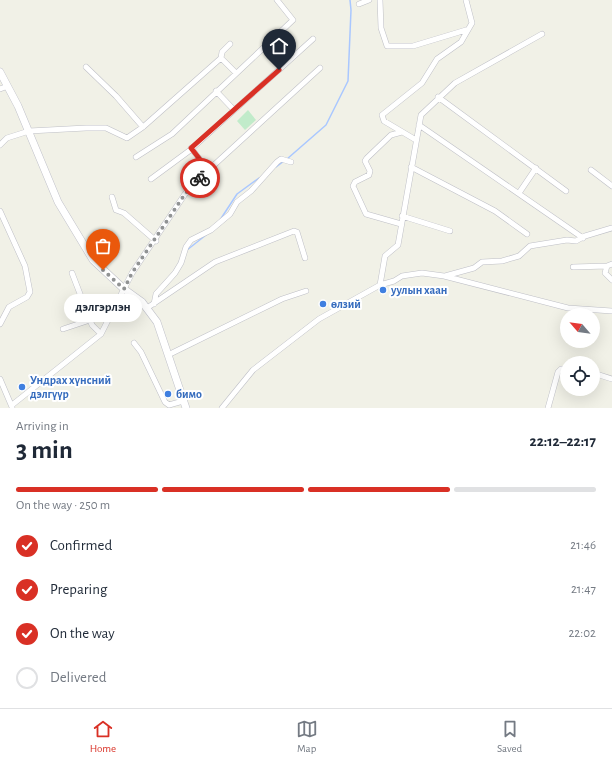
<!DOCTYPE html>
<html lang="en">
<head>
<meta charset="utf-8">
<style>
	:root { --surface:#fff; --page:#f6f6f7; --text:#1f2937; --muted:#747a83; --line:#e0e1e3; --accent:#d93025 }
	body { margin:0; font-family:"Alegreya Sans",sans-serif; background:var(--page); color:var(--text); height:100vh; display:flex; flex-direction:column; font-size:15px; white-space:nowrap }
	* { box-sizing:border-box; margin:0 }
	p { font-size:13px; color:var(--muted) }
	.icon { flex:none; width:22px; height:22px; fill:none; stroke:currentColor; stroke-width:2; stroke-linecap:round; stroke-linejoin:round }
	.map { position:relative; height:408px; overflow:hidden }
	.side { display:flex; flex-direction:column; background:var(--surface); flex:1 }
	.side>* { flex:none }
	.needle { width:26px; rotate:298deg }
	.tools { position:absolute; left:560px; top:308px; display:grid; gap:8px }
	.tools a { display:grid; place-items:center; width:40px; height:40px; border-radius:50%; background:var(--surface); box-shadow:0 4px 16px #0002; font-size:20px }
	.pin { position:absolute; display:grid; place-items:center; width:34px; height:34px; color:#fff; margin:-41px -17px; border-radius:50% 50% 50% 0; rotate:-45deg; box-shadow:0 0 4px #0007 }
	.pin .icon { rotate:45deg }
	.courier { position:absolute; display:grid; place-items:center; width:40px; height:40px; margin:-20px; border:3px solid #d93025; border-radius:50%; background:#fff; color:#222; box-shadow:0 1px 5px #0007 }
	.bubble { position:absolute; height:28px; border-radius:14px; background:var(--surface); box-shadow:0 4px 16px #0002; font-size:13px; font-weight:700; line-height:28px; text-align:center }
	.summary em { font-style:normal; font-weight:700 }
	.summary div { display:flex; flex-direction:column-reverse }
	.summary { display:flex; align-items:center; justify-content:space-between; height:68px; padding:0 16px }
	h1 { font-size:26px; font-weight:700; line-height:30px }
	.bar { display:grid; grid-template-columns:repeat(4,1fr); gap:6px 4px; align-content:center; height:48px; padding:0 16px }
	.bar i { height:5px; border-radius:3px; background:var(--line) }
	.bar .current { background:var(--accent) }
	.bar p { grid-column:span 4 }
	ol { padding:0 16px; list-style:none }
	li { display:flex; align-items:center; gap:12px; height:44px }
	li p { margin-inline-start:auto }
	li .icon { padding:4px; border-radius:50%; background:var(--accent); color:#fff; stroke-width:4 }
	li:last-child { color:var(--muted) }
	li i { width:22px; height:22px; border:2px solid var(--line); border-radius:50% }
	.tab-bar { display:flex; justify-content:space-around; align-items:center; height:56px; border-top:1px solid var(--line); background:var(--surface); font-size:11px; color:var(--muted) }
	.tab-bar a { display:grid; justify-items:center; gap:2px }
	.tab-bar .current { color:var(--accent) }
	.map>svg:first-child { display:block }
	.green { fill:#c1ebca }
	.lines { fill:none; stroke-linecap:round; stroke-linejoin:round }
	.stream { stroke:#a9c7ff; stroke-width:1.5 }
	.minor-casing { stroke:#bebfc6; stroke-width:6 }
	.secondary-casing { stroke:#c1c2ca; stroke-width:8 }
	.minor { stroke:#fff; stroke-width:5 }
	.secondary { stroke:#fff; stroke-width:7 }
	.done { stroke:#919394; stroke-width:4; stroke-dasharray:0 7.2 }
	.route { stroke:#d93025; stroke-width:5 }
	.shop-dot { fill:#3f7fe0; stroke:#fff; stroke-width:1.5 }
	.labels { text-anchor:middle; stroke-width:4; stroke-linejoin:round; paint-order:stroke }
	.shop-label { font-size:12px; font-weight:bold; fill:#366cbe; stroke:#fff; text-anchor:start }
</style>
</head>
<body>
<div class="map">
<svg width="612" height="408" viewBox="0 0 612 408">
	<rect width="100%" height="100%" fill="#f1f1e7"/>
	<path class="green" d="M248,110L256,120L245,130L237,121Z"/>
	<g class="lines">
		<path class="stream" d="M287,159L326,125L348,81L351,10L350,0
			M276,167L284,161
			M220,220L237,194L259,178
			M187,250L206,235"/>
		<defs>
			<path id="minor" d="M380,0L381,28L387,46H413L466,30
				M359,4L369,0
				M230,44L222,52L221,58L236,73
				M86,67L116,96L143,127
				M0,89L8,86
				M216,91L234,110
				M438,97L566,191
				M419,125L583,238
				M416,140L384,121L382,115L422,83L437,59L461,42L472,23L466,0
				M0,145L7,138L29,131L86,128H106L127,138L143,127L221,58
				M191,148L209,171
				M136,157L172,134L293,20L277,0
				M411,167L495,211L527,234
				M591,170L612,186
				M151,179L189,151L313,39
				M519,193L536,168
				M112,197L116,210L124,213L156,241
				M0,211L25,266L30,292L27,297L9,307L0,324
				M402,216L450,231
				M401,224L366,214L353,186L355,182L369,175L370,171L365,161L367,158L391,135L402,132
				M612,264L607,266L605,273L612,280
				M573,267L607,266
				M72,273L92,325L101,334
				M445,276L474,268L482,262L502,261L519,256L530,246L567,240L576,241L585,236L612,228
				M380,285L385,256L398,245L421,115L455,83L542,34
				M154,304L156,294L175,273L181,263L186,247L191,240L211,230L230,214L237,202L251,191L277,162L281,159L291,162
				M147,308L215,262L294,231L297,232L305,258
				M63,329L90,320
				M134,343L141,352L165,402L169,405L183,401
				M168,355L282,299L306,291
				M593,373L612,379
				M0,379L12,407
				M12,405L101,334L132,273L185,194L202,176L320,68
				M222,408L253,370L319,319L380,285L394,281L402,276L422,273L444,276L568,308L612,311
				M548,408L558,372L561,369H567"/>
			<path id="secondary" d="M0,72L18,106L58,202L93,260L124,289L142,302L157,322L186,408"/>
		</defs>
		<use href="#minor" class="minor-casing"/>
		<use href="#secondary" class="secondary-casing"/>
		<use href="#minor" class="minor"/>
		<use href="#secondary" class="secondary"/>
	</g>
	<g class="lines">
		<path class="done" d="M103,270L124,289L132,273L185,194L200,178"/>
		<path class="route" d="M200,178L209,171L191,148L279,70"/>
	</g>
	<g class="shop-dot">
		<circle cx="383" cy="290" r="4"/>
		<circle cx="323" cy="304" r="4"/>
		<circle cx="22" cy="387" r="4"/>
		<circle cx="168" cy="394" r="4"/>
	</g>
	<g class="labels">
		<g class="shop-label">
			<text x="391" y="294">уулын хаан</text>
			<text x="331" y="308">өлзий</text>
			<text x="30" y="384">Ундрах хүнсний<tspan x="30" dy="14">дэлгүүр</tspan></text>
			<text x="176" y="398">бимо</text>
		</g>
	</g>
</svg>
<div class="tools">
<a><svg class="needle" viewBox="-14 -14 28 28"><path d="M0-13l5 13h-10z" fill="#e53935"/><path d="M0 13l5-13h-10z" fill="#747a83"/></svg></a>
<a><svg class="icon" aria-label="locate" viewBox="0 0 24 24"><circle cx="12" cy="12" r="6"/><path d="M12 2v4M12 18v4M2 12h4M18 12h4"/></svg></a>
</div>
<div class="pin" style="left:103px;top:270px;background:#ea580c"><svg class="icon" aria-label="bag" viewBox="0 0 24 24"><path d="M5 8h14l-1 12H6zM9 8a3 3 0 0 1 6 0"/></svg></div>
<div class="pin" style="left:279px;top:70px;background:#1f2937"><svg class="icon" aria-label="home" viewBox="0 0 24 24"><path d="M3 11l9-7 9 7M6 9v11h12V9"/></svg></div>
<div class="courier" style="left:200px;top:178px"><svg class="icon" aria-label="bike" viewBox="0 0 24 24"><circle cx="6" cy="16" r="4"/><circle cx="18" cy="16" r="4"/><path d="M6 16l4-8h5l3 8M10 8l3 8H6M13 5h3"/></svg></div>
<div class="bubble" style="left:64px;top:294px;width:78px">дэлгэрлэн</div>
</div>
<section class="side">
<div class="summary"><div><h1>3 min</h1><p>Arriving in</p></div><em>22:12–22:17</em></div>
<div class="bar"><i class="current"></i><i class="current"></i><i class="current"></i><i></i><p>On the way · 250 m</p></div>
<ol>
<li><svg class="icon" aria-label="check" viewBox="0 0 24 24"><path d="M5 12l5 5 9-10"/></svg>Confirmed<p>21:46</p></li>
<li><svg class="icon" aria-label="check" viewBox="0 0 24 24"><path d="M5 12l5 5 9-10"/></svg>Preparing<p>21:47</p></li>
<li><svg class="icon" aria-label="check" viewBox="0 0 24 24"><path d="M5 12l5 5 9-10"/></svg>On the way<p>22:02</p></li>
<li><i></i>Delivered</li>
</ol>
</section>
<nav class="tab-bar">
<a class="current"><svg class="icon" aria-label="home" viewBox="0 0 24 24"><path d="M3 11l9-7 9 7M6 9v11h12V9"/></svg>Home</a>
<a><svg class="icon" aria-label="map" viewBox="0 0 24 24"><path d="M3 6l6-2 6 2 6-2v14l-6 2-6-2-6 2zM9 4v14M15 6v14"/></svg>Map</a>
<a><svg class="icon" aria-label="saved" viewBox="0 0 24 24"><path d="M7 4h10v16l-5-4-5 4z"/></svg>Saved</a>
</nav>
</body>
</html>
